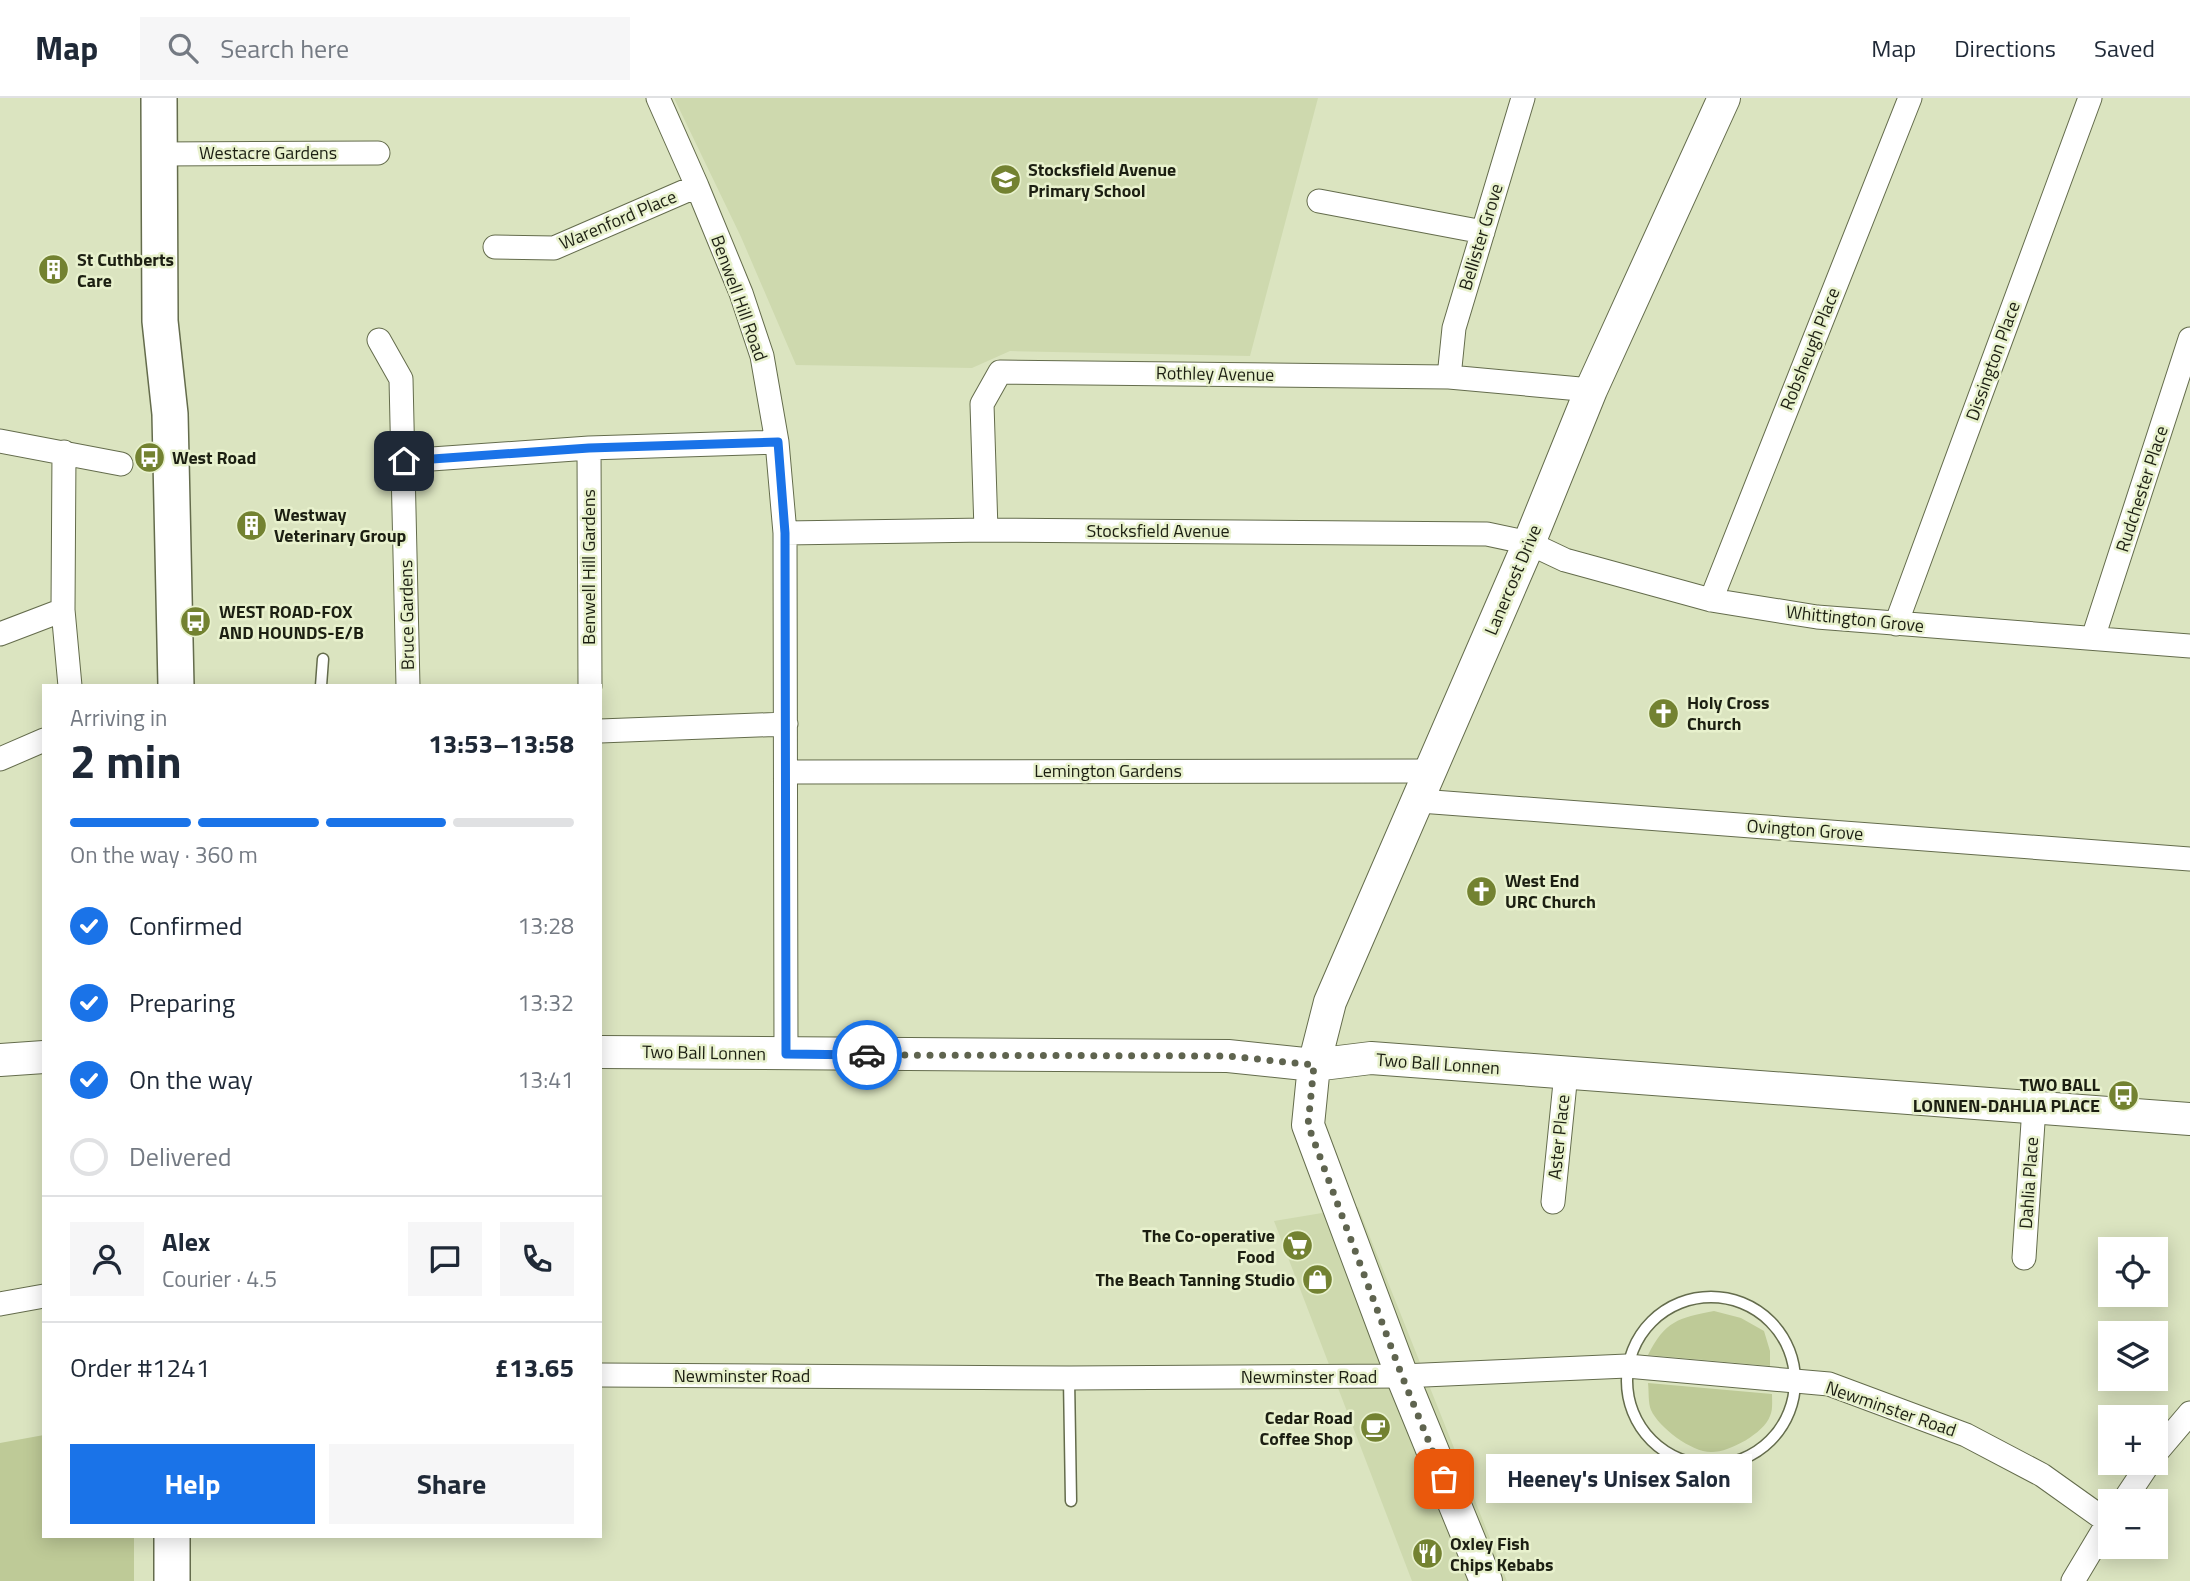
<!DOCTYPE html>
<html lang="en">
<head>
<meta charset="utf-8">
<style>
	:root { --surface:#fff; --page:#f6f6f7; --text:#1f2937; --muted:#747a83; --line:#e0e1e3; --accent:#1a73e8 }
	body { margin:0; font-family:"Titillium Web",sans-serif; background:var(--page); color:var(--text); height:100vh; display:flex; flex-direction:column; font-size:26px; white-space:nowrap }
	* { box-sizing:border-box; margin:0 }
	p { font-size:23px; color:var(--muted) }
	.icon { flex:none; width:38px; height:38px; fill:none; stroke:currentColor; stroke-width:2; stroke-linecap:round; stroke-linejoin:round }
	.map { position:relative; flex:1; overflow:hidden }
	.drawer { position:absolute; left:42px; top:586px; width:560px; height:854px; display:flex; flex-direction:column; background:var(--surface); border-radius:0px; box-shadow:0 4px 18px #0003 }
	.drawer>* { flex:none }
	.controls { position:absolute; left:2098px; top:1139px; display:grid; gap:14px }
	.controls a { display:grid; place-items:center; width:70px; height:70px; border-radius:0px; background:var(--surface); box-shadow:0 4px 18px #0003; font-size:35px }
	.pin { position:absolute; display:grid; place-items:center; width:60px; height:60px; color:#fff; margin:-30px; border-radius:14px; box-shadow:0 4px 10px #0006 }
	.courier { position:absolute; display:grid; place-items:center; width:70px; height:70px; margin:-35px; border:5px solid #1a73e8; border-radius:50%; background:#fff; color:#222; box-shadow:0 2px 9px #0007 }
	.bubble { position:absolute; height:49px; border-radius:0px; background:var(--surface); box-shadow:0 4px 18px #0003; font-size:23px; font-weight:700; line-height:49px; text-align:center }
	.head em { font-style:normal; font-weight:700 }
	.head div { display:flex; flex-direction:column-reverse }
	.head { display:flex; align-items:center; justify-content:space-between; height:119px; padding:0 28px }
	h1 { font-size:46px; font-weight:700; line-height:52px }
	.bar { display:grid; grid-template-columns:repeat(4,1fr); gap:10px 7px; align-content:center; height:84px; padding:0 28px }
	.bar i { height:9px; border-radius:5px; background:var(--line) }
	.bar .active { background:var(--accent) }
	.bar p { grid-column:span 4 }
	.line { display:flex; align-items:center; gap:18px; padding:0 28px; border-top:2px solid var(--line) }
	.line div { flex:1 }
	.round { display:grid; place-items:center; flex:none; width:74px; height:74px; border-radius:0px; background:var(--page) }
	ol { padding:0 28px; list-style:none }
	li { display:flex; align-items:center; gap:21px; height:77px }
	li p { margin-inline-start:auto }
	li .icon { padding:7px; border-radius:50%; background:var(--accent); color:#fff; stroke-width:4 }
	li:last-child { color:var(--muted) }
	li i { width:38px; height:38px; border:4px solid var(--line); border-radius:50% }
	.cta { display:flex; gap:14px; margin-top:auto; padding:14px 28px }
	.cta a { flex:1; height:80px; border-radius:0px; background:var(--accent); color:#fff; font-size:28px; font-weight:700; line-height:80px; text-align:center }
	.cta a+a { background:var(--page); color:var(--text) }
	header { display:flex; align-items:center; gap:42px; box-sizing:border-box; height:98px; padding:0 35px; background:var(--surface); border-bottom:2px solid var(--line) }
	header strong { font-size:33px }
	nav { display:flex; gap:38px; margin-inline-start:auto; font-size:24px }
	.search { width:490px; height:63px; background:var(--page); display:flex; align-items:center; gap:18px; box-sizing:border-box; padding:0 24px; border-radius:0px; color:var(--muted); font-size:26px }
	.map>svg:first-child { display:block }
	.built { fill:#ced9ae }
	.green { fill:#beca97 }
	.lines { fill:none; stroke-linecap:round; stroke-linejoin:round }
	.lane-casing { stroke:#646c4c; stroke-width:13 }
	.street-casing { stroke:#646c4c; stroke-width:25 }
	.secondary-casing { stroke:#646c4c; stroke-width:34 }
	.primary-casing { stroke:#646c4c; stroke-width:38 }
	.lane { stroke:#fff; stroke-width:10 }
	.street { stroke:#fff; stroke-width:23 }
	.secondary { stroke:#fff; stroke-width:32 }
	.primary { stroke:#fff; stroke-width:35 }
	.done { stroke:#5f644f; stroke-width:7; stroke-dasharray:0 12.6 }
	.route { stroke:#1a73e8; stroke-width:9 }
	.labels { text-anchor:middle; stroke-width:5; stroke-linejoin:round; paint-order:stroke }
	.street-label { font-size:18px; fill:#1c1f12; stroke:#e8f1cd }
	.poi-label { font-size:18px; font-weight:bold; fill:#1c1f12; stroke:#e8f1cd; text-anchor:start }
</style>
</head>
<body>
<header>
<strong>Map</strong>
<div class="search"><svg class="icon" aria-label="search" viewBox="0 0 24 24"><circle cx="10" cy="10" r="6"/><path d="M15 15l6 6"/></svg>Search here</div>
<nav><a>Map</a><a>Directions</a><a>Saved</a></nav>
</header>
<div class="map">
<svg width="2190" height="1483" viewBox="0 0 2190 1483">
	<rect width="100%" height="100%" fill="#dbe4c0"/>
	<path class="built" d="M674,0H1318L1250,258L1010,253L972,270L796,267L741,139Z
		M1358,1109L1507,1483H1412L1274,1123Z"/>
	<path class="green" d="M1714,1213L1741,1220L1764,1233L1770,1253V1268L1648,1257C1665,1223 1678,1220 1714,1213Z
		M1648,1285L1772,1296C1772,1303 1773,1312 1770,1318C1764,1335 1730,1354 1712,1354C1693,1355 1659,1330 1651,1312C1648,1305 1649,1293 1648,1285Z
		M44,1337V1438L134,1439V1483H0V1345Z"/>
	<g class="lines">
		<defs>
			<path id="lane" d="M321,588L323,561
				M1627 1283a84 84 0 1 1 168 0a84 84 0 1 1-168 0Z
				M1069,1280L1071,1403"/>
			<path id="street" d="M658,0L697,88L741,195L762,258L777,344L785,435L786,956
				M158,56L378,55
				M1319,103L1483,134
				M495,149L554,150L697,88
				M379,242L401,281L408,588
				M1449,279L1454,230L1523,0
				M0,343L121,366
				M589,350L590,588
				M64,354L63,512L70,588
				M403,363L589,350L777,344
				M986,432L982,306L1000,274L1449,279L1591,292
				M785,435L986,432L1487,436L1529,445L1565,462L1711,502L1817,519L2190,548
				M1711,502L1910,0
				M1896,526L2090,0
				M0,536L63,512
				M2093,540L2190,241
				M600,633L786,626
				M0,661L44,642
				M786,674L1431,673
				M1420,703L2190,761
				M1553,1104L1566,975
				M2024,1160L2034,1009
				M0,1206L44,1198
				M600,1277L1069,1280L1402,1278L1627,1268L1829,1286L1966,1337L2042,1377L2108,1424
				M2156,1355L2190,1315
				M2123,1404L2149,1365
				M2073,1483L2110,1421"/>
			<path id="secondary" d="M600,954L1228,958L1314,967L1371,960L2190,1021
				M0,962L44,959
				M1486,1483L1402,1278L1308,1027L1314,967L1330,904L1529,445L1591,292L1724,0"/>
			<path id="primary" d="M159,0L160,223L170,316L176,588
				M172,1483V1438"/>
		</defs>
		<use href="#lane" class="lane-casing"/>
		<use href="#street" class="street-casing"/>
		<use href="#secondary" class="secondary-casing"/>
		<use href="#primary" class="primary-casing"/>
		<use href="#lane" class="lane"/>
		<use href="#street" class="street"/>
		<use href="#secondary" class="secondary"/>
		<use href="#primary" class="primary"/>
	</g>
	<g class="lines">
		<path class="done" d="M867,957L1228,958L1314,967L1308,1027L1402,1278L1444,1381"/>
		<path class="route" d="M404,363L589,350L778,344L785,435L786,956L867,957"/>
	</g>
	<defs>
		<symbol id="school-disc" viewBox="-11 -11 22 22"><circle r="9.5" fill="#738231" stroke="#e8f1cd"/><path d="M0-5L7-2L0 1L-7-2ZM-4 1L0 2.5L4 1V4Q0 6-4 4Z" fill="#fff"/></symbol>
		<symbol id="building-disc" viewBox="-11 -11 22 22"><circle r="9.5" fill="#738231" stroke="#e8f1cd"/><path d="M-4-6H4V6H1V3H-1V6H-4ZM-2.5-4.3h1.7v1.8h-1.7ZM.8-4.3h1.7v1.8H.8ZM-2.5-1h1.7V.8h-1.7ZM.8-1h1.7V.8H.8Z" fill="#fff"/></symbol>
		<symbol id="bus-disc" viewBox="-11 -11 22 22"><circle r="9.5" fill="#738231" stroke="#e8f1cd"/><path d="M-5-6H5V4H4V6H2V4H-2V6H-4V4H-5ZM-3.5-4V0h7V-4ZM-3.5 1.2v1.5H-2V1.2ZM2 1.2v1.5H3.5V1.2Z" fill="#fff"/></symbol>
		<symbol id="church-disc" viewBox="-11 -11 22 22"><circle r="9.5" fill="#738231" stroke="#e8f1cd"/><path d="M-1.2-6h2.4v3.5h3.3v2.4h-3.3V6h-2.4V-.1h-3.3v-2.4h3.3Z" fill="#fff"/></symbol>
		<symbol id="supermarket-disc" viewBox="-11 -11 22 22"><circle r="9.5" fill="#738231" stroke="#e8f1cd"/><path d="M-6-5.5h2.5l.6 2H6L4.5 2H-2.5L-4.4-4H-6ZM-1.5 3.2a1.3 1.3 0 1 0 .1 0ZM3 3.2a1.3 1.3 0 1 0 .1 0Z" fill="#fff"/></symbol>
		<symbol id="shop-disc" viewBox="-11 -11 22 22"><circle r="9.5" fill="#738231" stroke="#e8f1cd"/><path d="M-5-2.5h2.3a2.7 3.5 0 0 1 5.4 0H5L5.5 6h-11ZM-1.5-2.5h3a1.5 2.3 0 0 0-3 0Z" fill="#fff"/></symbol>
		<symbol id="cafe-disc" viewBox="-11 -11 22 22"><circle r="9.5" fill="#738231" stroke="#e8f1cd"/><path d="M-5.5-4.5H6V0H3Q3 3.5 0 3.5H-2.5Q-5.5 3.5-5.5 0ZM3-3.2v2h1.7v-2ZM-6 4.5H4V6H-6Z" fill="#fff"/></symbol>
		<symbol id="restaurant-disc" viewBox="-11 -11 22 22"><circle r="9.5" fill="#738231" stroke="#e8f1cd"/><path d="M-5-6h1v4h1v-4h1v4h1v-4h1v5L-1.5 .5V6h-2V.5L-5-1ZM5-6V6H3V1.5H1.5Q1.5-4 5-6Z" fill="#fff"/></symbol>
	</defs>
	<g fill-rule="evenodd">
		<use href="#school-disc" x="988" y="64" width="35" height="35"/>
		<use href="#building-disc" x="36" y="154" width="35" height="35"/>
		<use href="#bus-disc" x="132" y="342" width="35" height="35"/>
		<use href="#building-disc" x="234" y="410" width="35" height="35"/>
		<use href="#bus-disc" x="178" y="506" width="35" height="35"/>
		<use href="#church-disc" x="1646" y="598" width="35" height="35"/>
		<use href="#church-disc" x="1464" y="776" width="35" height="35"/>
		<use href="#bus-disc" x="2106" y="980" width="35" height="35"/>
		<use href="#supermarket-disc" x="1280" y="1130" width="35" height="35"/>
		<use href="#shop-disc" x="1300" y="1164" width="35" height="35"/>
		<use href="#cafe-disc" x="1358" y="1312" width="35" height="35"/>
		<use href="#restaurant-disc" x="1410" y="1438" width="35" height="35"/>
	</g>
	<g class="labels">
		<g class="street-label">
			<text x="268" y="61">Westacre Gardens</text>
			<text transform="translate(618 122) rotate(-23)" y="6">Warenford Place</text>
			<text transform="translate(1481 139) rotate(-73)" y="6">Bellister Grove</text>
			<text transform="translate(739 200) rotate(70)" y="6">Benwell Hill Road</text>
			<text transform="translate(1810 251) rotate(-68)" y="6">Robsheugh Place</text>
			<text transform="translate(1993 263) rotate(-70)" y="6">Dissington Place</text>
			<text transform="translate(1215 276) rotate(1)" y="6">Rothley Avenue</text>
			<text transform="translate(2142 391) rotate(-72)" y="6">Rudchester Place</text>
			<text x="1158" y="439">Stocksfield Avenue</text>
			<text transform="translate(589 469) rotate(-90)" y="6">Benwell Hill Gardens</text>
			<text transform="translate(1513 482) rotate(-67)" y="6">Lanercost Drive</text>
			<text transform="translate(407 517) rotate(-91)" y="6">Bruce Gardens</text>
			<text transform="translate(1855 521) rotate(6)" y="6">Whittington Grove</text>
			<text x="1108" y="679">Lemington Gardens</text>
			<text transform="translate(1805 732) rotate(4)" y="6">Ovington Grove</text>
			<text transform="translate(704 955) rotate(1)" y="6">Two Ball Lonnen</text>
			<text transform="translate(1438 966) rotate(4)" y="6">Two Ball Lonnen</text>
			<text transform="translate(1559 1039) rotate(-84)" y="6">Aster Place</text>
			<text transform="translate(2029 1085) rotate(-86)" y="6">Dahlia Place</text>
			<text x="742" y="1284">Newminster Road</text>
			<text x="1309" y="1285">Newminster Road</text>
			<text transform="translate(1891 1311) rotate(19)" y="6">Newminster Road</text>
		</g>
		<g class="poi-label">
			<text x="1028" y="78">Stocksfield Avenue<tspan x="1028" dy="21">Primary School</tspan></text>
			<text x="77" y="168">St Cuthberts<tspan x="77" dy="21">Care</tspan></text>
			<text x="172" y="366">West Road</text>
			<text x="274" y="423">Westway<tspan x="274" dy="21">Veterinary Group</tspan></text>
			<text x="219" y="520">WEST ROAD-FOX<tspan x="219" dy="21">AND HOUNDS-E/B</tspan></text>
			<text x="1687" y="611">Holy Cross<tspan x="1687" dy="21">Church</tspan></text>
			<text x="1505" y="789">West End<tspan x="1505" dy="21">URC Church</tspan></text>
			<text x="2100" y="993" text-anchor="end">TWO BALL<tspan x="2100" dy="21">LONNEN-DAHLIA PLACE</tspan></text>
			<text x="1275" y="1144" text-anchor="end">The Co-operative<tspan x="1275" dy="21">Food</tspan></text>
			<text x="1295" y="1188" text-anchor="end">The Beach Tanning Studio</text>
			<text x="1353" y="1326" text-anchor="end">Cedar Road<tspan x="1353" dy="21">Coffee Shop</tspan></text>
			<text x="1450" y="1452">Oxley Fish<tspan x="1450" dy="21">Chips Kebabs</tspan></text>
		</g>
	</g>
</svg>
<div class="controls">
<a><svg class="icon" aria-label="locate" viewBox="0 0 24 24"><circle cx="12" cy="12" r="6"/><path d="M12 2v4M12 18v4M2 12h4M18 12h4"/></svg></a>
<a><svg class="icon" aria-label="layers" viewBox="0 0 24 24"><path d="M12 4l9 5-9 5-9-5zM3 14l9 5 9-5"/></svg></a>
<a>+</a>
<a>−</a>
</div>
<div class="pin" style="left:1444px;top:1381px;background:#ea580c"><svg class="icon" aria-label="bag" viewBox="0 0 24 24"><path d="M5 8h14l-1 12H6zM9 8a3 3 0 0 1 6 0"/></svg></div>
<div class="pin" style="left:404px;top:363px;background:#1f2937"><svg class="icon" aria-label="home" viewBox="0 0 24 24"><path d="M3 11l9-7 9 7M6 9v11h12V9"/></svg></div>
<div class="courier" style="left:867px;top:957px"><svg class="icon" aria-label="car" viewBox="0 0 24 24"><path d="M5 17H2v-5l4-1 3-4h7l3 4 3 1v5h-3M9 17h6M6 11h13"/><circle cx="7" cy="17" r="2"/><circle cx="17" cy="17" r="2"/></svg></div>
<div class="bubble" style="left:1486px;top:1356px;width:266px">Heeney's Unisex Salon</div>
<section class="drawer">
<div class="head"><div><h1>2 min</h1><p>Arriving in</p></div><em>13:53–13:58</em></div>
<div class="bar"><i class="active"></i><i class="active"></i><i class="active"></i><i></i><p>On the way · 360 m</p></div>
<ol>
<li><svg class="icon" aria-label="check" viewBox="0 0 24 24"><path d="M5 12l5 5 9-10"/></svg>Confirmed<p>13:28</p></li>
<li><svg class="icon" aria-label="check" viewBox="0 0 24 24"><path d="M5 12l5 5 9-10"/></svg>Preparing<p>13:32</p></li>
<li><svg class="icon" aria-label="check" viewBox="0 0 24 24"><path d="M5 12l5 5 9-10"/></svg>On the way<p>13:41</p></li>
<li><i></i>Delivered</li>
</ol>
<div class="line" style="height:126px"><a class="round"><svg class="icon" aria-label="person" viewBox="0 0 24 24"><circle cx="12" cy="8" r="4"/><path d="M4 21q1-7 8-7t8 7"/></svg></a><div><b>Alex</b><p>Courier · 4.5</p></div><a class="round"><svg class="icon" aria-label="chat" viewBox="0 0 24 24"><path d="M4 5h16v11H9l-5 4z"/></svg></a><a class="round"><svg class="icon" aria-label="phone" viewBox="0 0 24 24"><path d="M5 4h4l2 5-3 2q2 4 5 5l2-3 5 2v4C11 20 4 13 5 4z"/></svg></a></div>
<div class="line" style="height:91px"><div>Order #1241</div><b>£13.65</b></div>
<div class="cta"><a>Help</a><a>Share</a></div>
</section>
</div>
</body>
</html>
